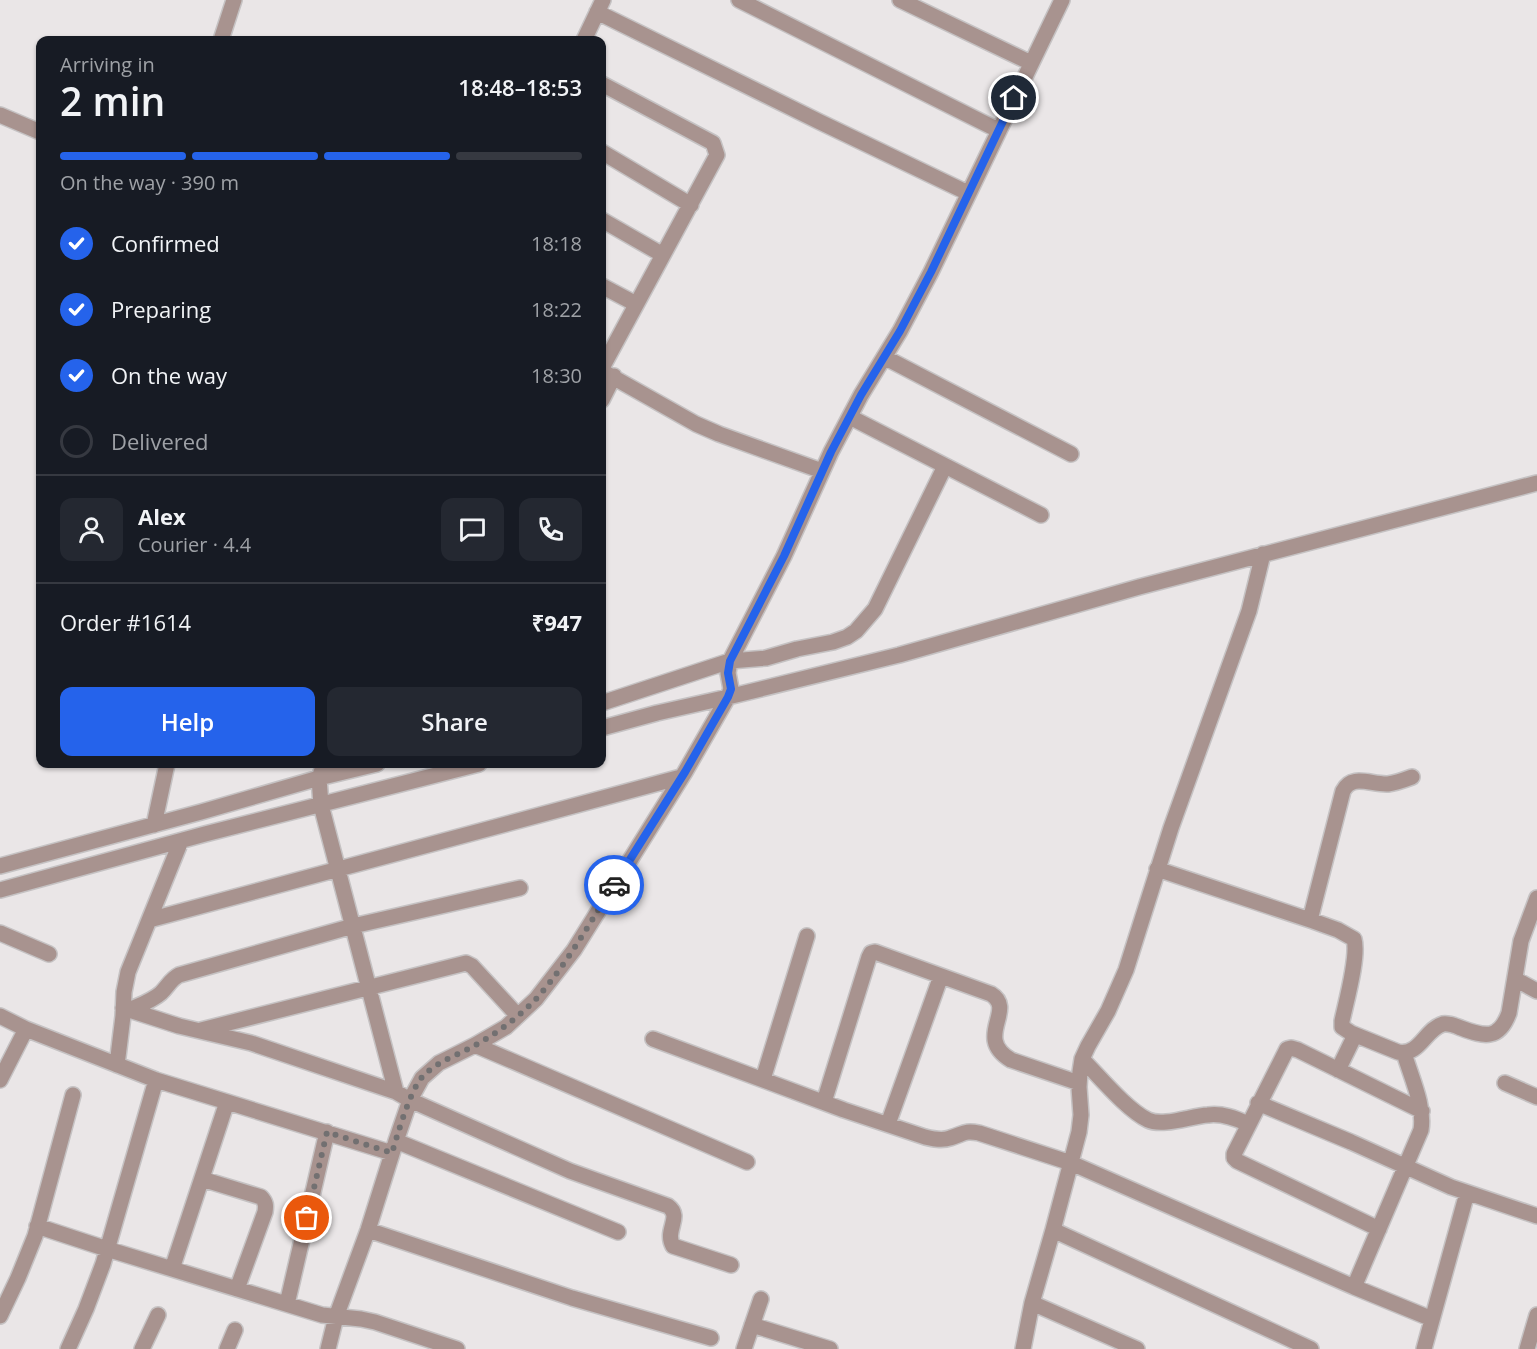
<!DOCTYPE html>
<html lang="en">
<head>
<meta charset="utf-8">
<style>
	:root { --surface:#171b24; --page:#242831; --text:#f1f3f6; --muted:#9ea1a6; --line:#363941; --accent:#2563eb }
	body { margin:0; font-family:"Open Sans",sans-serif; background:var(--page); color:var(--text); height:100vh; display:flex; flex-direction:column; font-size:22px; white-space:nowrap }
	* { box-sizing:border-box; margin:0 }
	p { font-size:20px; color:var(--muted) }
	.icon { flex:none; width:33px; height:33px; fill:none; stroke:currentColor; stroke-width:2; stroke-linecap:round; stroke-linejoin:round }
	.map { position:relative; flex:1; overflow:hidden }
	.drawer { position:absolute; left:36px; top:36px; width:570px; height:732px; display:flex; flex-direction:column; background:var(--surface); border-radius:12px; box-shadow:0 2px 4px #0004 }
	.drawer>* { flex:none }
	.pin { position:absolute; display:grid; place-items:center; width:51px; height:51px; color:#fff; margin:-26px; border:3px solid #fff; border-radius:50%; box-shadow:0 2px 6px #0007 }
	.courier { position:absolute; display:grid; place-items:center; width:60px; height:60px; margin:-30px; border:4px solid #2563eb; border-radius:50%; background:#fff; color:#222; box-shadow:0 2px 8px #0007 }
	.headline em { font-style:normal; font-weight:600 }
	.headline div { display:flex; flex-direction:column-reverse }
	.headline { display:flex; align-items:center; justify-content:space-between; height:102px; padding:0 24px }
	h1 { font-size:39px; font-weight:600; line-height:45px }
	.bar { display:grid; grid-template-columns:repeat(4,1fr); gap:9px 6px; align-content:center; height:72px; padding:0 24px }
	.bar i { height:8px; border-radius:4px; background:var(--line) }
	.bar .current { background:var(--accent) }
	.bar p { grid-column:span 4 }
	.line { display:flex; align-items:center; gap:15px; padding:0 24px; border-top:2px solid var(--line) }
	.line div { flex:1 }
	.round { display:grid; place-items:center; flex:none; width:63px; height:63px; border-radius:12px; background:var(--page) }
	ol { padding:0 24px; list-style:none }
	li { display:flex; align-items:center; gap:18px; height:66px }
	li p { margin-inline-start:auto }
	li .icon { padding:6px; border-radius:50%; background:var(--accent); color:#fff; stroke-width:4 }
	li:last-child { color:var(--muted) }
	li i { width:33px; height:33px; border:3px solid var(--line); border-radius:50% }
	.button { display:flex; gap:12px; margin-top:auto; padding:12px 24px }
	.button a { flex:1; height:69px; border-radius:12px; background:var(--accent); color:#fff; font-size:24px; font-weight:600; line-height:69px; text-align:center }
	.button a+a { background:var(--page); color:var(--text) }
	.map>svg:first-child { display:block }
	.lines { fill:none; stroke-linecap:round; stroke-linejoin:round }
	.minor-casing { stroke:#c5c2c3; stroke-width:18 }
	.minor { stroke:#a8938f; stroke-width:15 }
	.done { stroke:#727071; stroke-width:6; stroke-dasharray:0 10.8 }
	.route { stroke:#2563eb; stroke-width:8 }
</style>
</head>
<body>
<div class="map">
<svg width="1537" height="1349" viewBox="0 0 1537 1349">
	<rect width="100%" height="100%" fill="#eae6e7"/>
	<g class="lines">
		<defs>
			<path id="minor" d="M739,0L998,130
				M900,0L1031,63
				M597,12L820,122L968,193
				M221,40L234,0
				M584,40L603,0
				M602,84L713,143L717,155L602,368
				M0,115L40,132
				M602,152L691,205
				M602,220L663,255
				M602,286L636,304
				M884,357L1071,454
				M602,371L696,424L719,434L822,471
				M602,400L614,376
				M850,417L1041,515
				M602,703L730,661L766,658L797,649L833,642L847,637L856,631L875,609L945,466
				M602,728L657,713L728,697L899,655L1139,587L1537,483
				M324,764L319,778L321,805L396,1092
				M154,825L167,764
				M0,866L201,812L319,778L377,764
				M1157,869L1313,921L1338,930L1354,939C1359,956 1346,1002 1342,1021V1027L1351,1033L1398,1052C1420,1056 1425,1029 1443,1024C1449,1023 1456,1026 1461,1028C1485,1037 1499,1040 1509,1013L1521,941L1537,898
				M0,890L205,834L479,764
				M149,920L681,777
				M1310,920L1343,791C1352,773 1371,785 1388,784C1396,783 1404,780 1412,777
				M0,933L49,954
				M1515,979L1537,991
				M123,1008L179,1026L251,1043L396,1092L410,1100L570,1171L668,1206C683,1217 664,1230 673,1246L731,1265
				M129,1010C140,1005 152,1001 161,993C168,986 171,979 179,975L353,926L520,888
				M0,1016L26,1029L156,1080L392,1153
				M201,1030L466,963L472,966L518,1016
				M653,1039L844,1110L925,1137C933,1139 942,1141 950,1138C964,1134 964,1130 979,1133L1071,1163L1354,1287L1432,1319
				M475,1045L747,1162
				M1082,1059C1099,1076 1127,1110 1148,1120C1163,1127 1191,1116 1208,1115C1222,1113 1235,1118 1248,1124
				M117,1065L123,1016L124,992L128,972L181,841
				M1338,1070L1355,1035
				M763,1079L807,936
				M0,1080L26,1029
				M1505,1083L1537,1097
				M824,1102L869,957L871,953L875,952L991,994C1017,1010 973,1037 1011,1060L1079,1083
				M1258,1103L1351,1142L1451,1187L1537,1216
				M888,1124L941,976
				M396,1141L618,1232
				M202,1179L261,1197C266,1202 266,1206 265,1212L237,1289
				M37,1226L107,1249L322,1315L361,1319L375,1322L457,1349
				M1379,1229L1237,1161L1234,1158V1154L1287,1049L1291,1048L1298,1050L1422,1111
				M368,1230L572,1298L711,1338
				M1053,1230L1311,1349
				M172,1269L227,1102
				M1354,1287L1421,1130C1425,1106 1411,1077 1404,1053
				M1032,1303L1137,1349
				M287,1304L327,1132
				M0,1316L18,1278L35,1236L73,1095
				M752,1325L830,1349
				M68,1349L86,1309L103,1264L156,1080
				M142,1349L158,1315
				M227,1349L235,1330
				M328,1349L336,1317L368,1230L396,1141L410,1100L422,1078L439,1063L475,1045L506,1027L536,999L574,950L685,772L728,697L731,689L728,673L730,661L784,556L831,452L861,395L900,331L931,272L1062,0
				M744,1349L761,1299
				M1023,1349L1032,1303L1053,1230L1079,1132L1081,1115L1079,1087L1080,1072L1082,1059L1088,1046L1108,1011L1126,970L1171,828L1249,611L1263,554
				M1424,1349L1467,1193
				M1527,1349L1537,1315"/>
		</defs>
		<use href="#minor" class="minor-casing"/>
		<use href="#minor" class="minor"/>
	</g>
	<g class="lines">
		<path class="done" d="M307,1218L327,1132L392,1153C398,1133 410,1090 423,1076C437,1062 457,1055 474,1046C497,1033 518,1018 536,999C567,964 589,924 614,885"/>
		<path class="route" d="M614,885L685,772L728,697L731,689L728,673L730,661L784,556L831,452L861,395L900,331L931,272L1014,98"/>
	</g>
</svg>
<div class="pin" style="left:307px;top:1218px;background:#ea580c"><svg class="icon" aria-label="bag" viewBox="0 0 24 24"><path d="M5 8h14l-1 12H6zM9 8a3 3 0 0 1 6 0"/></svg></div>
<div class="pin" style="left:1014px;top:98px;background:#1f2937"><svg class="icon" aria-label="home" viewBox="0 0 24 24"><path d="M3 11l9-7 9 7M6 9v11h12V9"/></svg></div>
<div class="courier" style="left:614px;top:885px"><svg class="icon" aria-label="car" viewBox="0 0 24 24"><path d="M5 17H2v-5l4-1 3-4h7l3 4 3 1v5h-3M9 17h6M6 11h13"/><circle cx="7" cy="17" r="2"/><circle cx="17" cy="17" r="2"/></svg></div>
<section class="drawer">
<div class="headline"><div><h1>2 min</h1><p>Arriving in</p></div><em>18:48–18:53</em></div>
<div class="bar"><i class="current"></i><i class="current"></i><i class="current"></i><i></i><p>On the way · 390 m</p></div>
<ol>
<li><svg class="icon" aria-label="check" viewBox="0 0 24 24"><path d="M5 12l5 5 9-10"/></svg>Confirmed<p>18:18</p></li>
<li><svg class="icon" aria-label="check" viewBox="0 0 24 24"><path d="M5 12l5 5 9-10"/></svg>Preparing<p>18:22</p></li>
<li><svg class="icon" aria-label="check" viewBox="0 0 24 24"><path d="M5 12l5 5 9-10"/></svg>On the way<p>18:30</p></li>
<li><i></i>Delivered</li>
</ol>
<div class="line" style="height:108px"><a class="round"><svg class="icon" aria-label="person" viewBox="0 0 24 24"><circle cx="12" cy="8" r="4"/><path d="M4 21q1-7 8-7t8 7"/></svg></a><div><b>Alex</b><p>Courier · 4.4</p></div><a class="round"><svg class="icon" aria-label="chat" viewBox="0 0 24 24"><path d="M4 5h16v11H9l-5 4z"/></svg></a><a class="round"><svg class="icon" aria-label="phone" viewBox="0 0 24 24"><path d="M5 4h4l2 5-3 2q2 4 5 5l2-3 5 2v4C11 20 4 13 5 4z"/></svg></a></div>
<div class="line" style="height:78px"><div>Order #1614</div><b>₹947</b></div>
<div class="button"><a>Help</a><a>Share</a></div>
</section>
</div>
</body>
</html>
